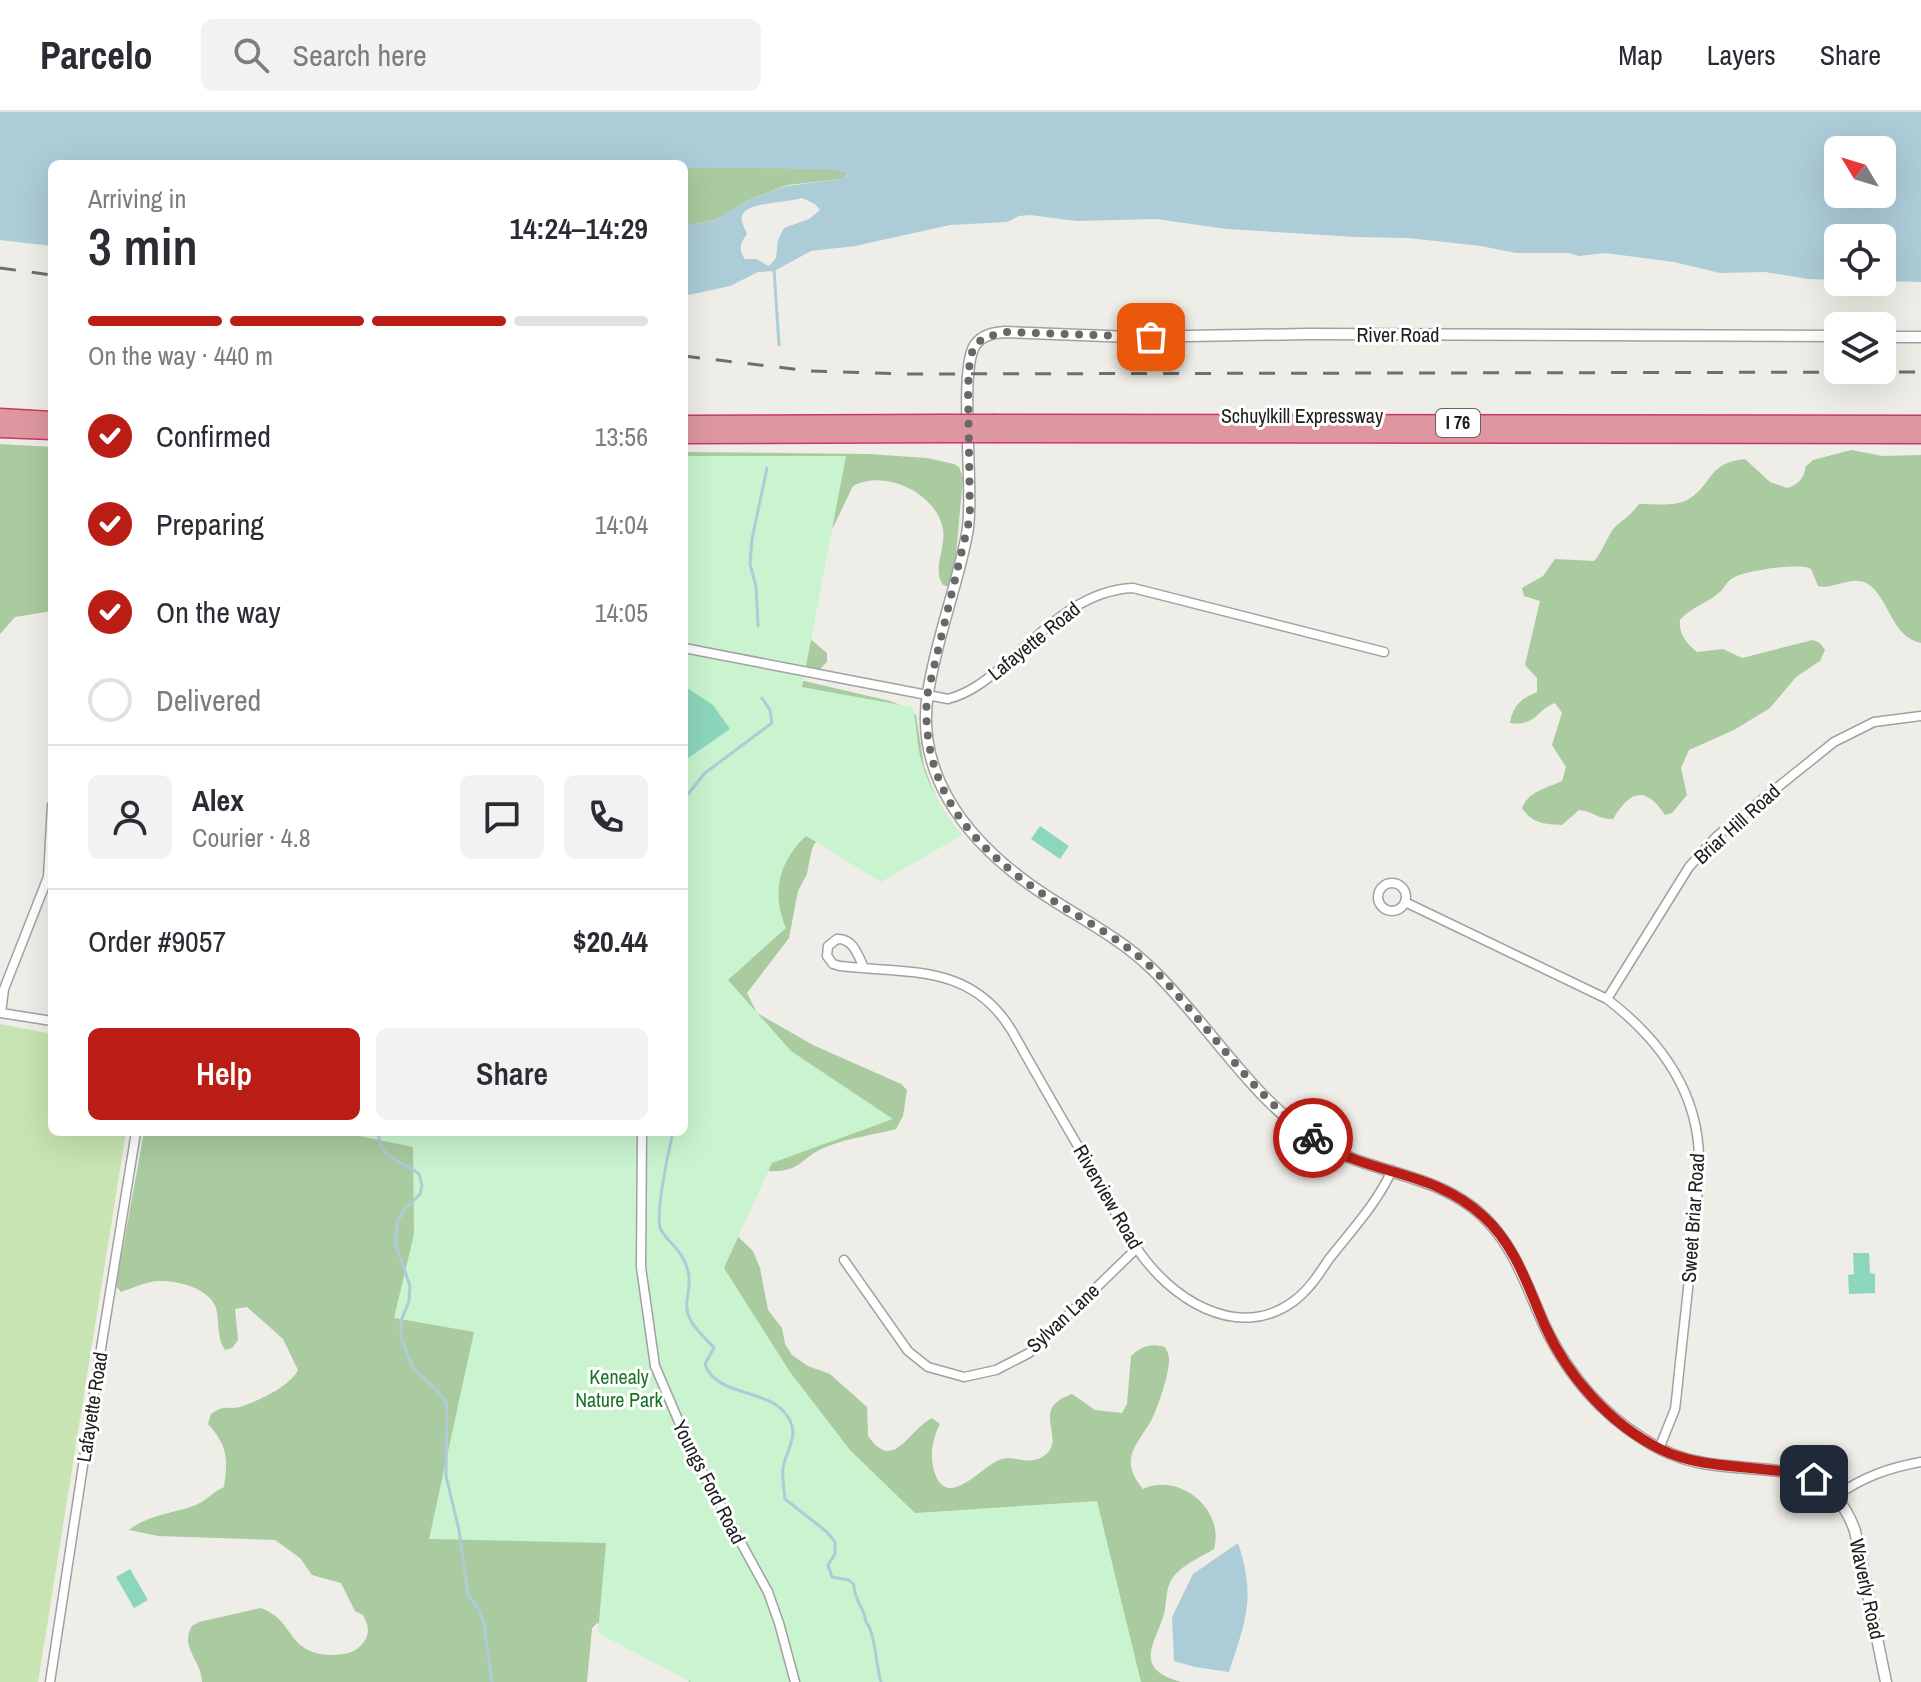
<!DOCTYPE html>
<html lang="en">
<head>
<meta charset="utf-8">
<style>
	:root { --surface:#fff; --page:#f2f2f3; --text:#2b2b33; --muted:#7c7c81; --line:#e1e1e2; --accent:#ba1d15 }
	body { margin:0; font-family:"Archivo Narrow",sans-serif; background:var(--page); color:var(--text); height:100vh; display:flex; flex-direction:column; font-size:30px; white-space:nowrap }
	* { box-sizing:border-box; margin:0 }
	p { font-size:26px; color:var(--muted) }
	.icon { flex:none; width:44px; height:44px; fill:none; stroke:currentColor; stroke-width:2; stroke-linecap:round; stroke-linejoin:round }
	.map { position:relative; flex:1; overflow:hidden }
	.panel { position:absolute; left:48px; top:48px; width:640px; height:976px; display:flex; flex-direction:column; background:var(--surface); border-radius:12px; box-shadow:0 8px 32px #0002 }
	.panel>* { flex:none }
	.needle { width:52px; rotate:308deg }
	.controls { position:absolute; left:1824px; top:24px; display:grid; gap:16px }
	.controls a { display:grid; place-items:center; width:72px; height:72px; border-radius:12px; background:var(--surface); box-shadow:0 8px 32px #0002; font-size:40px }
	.pin { position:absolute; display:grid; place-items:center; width:68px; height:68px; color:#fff; margin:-34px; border-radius:16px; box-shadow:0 4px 12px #0006 }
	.courier { position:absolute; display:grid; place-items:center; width:80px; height:80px; margin:-40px; border:6px solid #ba1d15; border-radius:50%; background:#fff; color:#222; box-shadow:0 2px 10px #0007 }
	.summary em { font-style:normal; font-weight:600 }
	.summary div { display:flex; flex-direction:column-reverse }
	.summary { display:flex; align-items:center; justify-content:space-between; height:136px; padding:0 40px }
	h1 { font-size:52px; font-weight:600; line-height:60px }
	.bar { display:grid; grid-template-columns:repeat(4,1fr); gap:12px 8px; align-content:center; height:96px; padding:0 40px }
	.bar i { height:10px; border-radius:6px; background:var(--line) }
	.bar .selected { background:var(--accent) }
	.bar p { grid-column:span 4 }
	.line { display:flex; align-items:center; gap:20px; padding:0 40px; border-top:2px solid var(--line) }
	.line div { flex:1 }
	.round { display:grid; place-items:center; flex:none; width:84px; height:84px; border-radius:12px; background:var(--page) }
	ol { padding:0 40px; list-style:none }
	li { display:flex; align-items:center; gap:24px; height:88px }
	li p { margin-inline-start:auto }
	li .icon { padding:8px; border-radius:50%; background:var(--accent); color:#fff; stroke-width:4 }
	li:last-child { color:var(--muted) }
	li i { width:44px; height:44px; border:4px solid var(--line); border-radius:50% }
	.cta { display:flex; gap:16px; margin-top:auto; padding:16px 40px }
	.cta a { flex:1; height:92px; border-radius:12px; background:var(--accent); color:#fff; font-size:32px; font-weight:600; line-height:92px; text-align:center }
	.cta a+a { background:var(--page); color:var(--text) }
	header { display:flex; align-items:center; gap:48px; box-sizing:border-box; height:112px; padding:0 40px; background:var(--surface); border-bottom:2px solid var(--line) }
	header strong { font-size:38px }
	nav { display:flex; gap:44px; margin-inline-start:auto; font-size:28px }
	.search { width:560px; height:72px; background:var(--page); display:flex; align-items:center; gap:20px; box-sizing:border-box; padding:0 28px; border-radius:12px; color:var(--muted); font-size:30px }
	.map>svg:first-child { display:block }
	.grass { fill:#c8e4b2 }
	.forest { fill:#aacaa0 }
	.park { fill:#c9f4cf }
	.pitch { fill:#8dd6be }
	.water { fill:#acccd8; fill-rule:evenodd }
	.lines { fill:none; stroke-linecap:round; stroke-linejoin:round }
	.stream { stroke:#acccd8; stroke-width:3 }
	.minor-casing { stroke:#a1a1a1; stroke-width:11 }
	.tertiary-casing { stroke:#a1a1a1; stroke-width:13 }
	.motorway-casing { stroke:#c93863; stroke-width:17 }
	.minor { stroke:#fff; stroke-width:8 }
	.tertiary { stroke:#fff; stroke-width:10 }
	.motorway { stroke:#de97a1; stroke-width:14 }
	.rail { stroke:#6e6e6e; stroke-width:3; stroke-dasharray:16 16; stroke-linecap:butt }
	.motorway-bridge-casing { stroke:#c93863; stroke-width:17; stroke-linecap:butt }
	.motorway-bridge { stroke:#de97a1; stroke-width:14 }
	.done { stroke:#686866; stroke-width:8; stroke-dasharray:0 14.4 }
	.route { stroke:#ba1d15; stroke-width:10 }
	.labels { text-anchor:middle; stroke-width:6; stroke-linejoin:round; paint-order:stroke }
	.shield { fill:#fff; stroke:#636363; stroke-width:2 }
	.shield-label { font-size:18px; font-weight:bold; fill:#202020 }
	.street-label { font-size:20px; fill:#202020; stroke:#fff }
	.park-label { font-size:20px; fill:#177424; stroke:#fff }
</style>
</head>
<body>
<header>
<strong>Parcelo</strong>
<div class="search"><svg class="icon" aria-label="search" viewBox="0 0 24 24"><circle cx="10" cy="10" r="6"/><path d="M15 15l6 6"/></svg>Search here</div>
<nav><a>Map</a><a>Layers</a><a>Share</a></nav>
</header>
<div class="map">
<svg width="1921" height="1570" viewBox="0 0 1921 1570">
	<rect width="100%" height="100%" fill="#efede7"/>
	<path class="grass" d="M0,912L52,922V1020H126L38,1570H0Z"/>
	<path class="forest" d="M738,55L832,57L848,61L843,67L787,73L747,89L715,108L684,114V56Z
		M0,332L52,335V499L15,505L0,522Z
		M1851,338L1883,344L1921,343V531C1891,525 1890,487 1868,472C1853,462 1833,478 1818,474L1811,457C1801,450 1743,459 1733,466C1727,469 1725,475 1720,480C1708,491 1691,495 1680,508C1678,521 1687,532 1697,540L1723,537L1742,546L1813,528L1820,531L1825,538L1820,549L1796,565L1770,596L1734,618L1689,638L1681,656L1687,683L1672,701L1665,703C1645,673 1630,679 1613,707C1599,708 1593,699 1579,698L1562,713C1544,712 1533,712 1522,696C1529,679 1545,677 1562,669L1566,655L1552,633L1562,601L1555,591C1537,597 1536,615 1510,611C1513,593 1521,587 1537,580V566L1525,553L1540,489L1524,484L1522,476L1543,464L1555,447L1594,449C1604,438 1608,422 1615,415C1625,406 1630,404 1639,392C1654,392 1676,395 1689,387C1714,371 1707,351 1745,347L1770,370L1787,376C1796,374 1806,365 1805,355L1813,348Z
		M684,340L868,342L927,346L954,352L959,355L963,366L954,464L950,475L943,473C932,457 946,436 943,418C938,382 885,356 853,374L825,432L809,526L827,541V550L817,560L684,530Z
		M787,565L890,589L908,596L916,603L924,654L942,702L824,724L814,732L811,741L807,762L798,779L789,826L747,881L757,901L813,933L901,972L907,978L903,1004L896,1017C873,1023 847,1026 826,1035C800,1045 802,1061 768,1059L731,1118L753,1139L760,1156L768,1198L782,1216L785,1232L792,1243L808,1254L830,1262L867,1295L868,1324C894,1361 907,1319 932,1306L940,1312C933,1325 930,1341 933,1354C943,1403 980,1356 999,1348C1013,1342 1028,1354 1042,1345C1071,1328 1026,1298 1072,1282L1095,1298L1122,1301L1127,1292L1131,1244C1142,1234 1151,1231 1165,1235C1167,1239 1169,1243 1169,1247C1170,1260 1157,1298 1151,1309C1135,1335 1119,1348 1143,1377C1180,1360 1225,1398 1214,1437C1201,1445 1182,1453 1173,1465C1165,1476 1167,1490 1164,1502C1154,1534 1133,1556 1181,1570H858L831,1546L684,1020Z
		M144,1020H634L737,1570H689L681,1544L597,1511L592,1516L587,1570H202C202,1549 179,1535 192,1514L199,1510L260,1496C296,1507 285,1544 335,1543C346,1542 355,1541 363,1531C371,1521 368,1513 363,1503L355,1499L341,1471L312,1463L300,1446L275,1428L158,1424L129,1418C147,1403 175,1401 196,1393C207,1388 213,1380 224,1375C228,1347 228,1334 208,1312L211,1302C227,1292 226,1298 240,1295C256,1290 291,1274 298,1258L283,1227L247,1195L235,1197L238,1228L232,1236L225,1238C216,1225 220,1210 216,1196C209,1175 171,1166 151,1170C141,1172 130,1177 121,1180L116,1174Z"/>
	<path class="park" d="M684,344H846L802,575L912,595C917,608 916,625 919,639C926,672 942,698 962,723L881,770L806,724C779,749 771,781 786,816L728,868L791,939L893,1007L772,1051L724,1156L790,1260L850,1338L915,1401L1097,1389L1141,1570H691L598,1521L606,1431L429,1427L474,1220L394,1206L414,1122L413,1035L340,1020H684Z"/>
	<path class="pitch" d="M684,574L713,593L730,617L684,649Z
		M1040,714L1069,734L1060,747L1031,727Z
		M1853,1141H1869L1870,1161L1875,1162V1181L1849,1182L1848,1163L1854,1162Z
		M130,1457L148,1488L134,1496L116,1465Z"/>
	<path class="water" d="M0,0H1921V170L1882,169V126H1838V168L1808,167L1765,160L1720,161L1674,150L1605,141L1579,144L1569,141H1516L1481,134L1408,126L1357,125L1227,117L1156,107L1077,109L1030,103L1019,104L1007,110L950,113L855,134L811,139L774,159L758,160L730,174L684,184V114L715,108L747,89L786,74L843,67L848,62L832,57L684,56V52H52V134L0,128ZM1838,38H1882V82H1838ZM802,86L815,92L820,98L809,107L784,116L778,128L776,146L769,154L756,147H745C738,138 740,131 747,122C745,117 740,108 742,104C745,90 788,91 802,86Z
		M1238,1431C1256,1485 1246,1508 1229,1560L1195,1555L1174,1549L1172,1505L1193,1462Z"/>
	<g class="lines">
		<path class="stream" d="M774,157L779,233
			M758,514L756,474L750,452L752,427L767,356
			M684,687L705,661L772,611L770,598L762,586
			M378,1020C381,1050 399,1046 419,1062L422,1073L420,1082L405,1097L398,1109L396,1119V1133L410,1174L409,1189L401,1209V1225L413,1256L438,1279L447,1292L446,1364L459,1418L468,1483L478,1496L484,1512L492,1570
			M673,1020C669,1037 654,1105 661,1118C670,1133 683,1138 688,1159C691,1170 688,1178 687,1189C684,1209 702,1222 714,1236L705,1252C717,1289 780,1273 792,1314C796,1328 785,1342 783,1356C782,1366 784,1377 785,1387L827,1420L835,1430V1442L828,1453L832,1465L849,1468L854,1473C853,1486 865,1497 866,1510C875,1520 876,1554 881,1570"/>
		<defs>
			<path id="minor" d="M684,536L948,587C970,581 985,569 1002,555C1040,522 1079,478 1133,476L1384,540
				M52,693L48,765L4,877L1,901L52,909
				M1378 785a14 14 0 1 1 28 0a14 14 0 1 1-28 0Z
				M1405,790L1607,887C1658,926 1697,977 1699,1044C1700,1070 1696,1097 1693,1123C1689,1175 1682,1228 1677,1280L1675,1297L1659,1337
				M864,856C858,843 853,826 837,827L828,834L827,844L833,852L840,854C909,862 971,851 1012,919C1038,965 1064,1011 1091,1056C1106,1082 1119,1110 1136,1135C1169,1186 1237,1231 1294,1189C1309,1178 1319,1162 1329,1147C1351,1119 1378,1090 1392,1058
				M1607,887L1689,755L1717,724L1834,630L1874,610L1921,604
				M642,1020L641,1155L655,1254L694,1345L768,1480L779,1511L795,1570
				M844,1148L908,1239L928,1255L964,1265L996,1258L1029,1241L1136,1137
				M1836,1384C1863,1365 1888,1356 1921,1350
				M50,1570L98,1255L136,1020"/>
			<path id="tertiary" d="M1838,224L1307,222L1132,225L1005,220C993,221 982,223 975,233C958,259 975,381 967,422C957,475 936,527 928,581C915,660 964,724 1025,769C1066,800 1114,820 1152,857C1209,912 1251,987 1319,1030C1369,1062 1428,1059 1476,1098C1516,1131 1527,1178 1549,1223C1570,1263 1601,1300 1640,1325C1659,1338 1680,1347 1703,1351C1765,1362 1830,1346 1855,1419L1886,1570
				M1882,225H1921"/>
			<path id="motorway" d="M0,304L52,307
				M995,310L1921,311
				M684,311L943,310
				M0,318L52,320
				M995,323L1921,324
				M684,324L943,323"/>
		</defs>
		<use href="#minor" class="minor-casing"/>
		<use href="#tertiary" class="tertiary-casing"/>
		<use href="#motorway" class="motorway-casing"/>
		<use href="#minor" class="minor"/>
		<use href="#tertiary" class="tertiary"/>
		<use href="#motorway" class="motorway"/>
		<path class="rail" d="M0,156L52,163
			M684,244L810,259L903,262L1921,260"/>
		<defs>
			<path id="motorway-bridge" d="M943,310H995
				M943,323H995"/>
		</defs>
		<use href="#motorway-bridge" class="motorway-bridge-casing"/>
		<use href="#motorway-bridge" class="motorway-bridge"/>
	</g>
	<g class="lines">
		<path class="done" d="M1151,225L1005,220L983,226L975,234L970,245L968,275L970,405L927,584C920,678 974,737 1049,786C1085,809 1123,828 1154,858C1208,912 1250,981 1313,1026"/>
		<path class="route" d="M1313,1026C1366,1064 1431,1056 1483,1104C1516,1134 1528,1175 1545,1214C1568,1265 1610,1312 1660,1337C1708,1361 1764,1350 1814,1367"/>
	</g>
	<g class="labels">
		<rect class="shield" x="1436" y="297" width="44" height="28" rx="6"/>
		<g class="shield-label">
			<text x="1458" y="317">I 76</text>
		</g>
		<g class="street-label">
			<text x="1398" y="230">River Road</text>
			<text x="1302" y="311">Schuylkill Expressway</text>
			<text transform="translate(1034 529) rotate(-39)" y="7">Lafayette Road</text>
			<text transform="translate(1737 712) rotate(-42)" y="7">Briar Hill Road</text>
			<text transform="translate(1108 1085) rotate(60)" y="7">Riverview Road</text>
			<text transform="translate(1693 1106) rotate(-86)" y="7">Sweet Briar Road</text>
			<text transform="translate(1063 1206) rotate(-43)" y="7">Sylvan Lane</text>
			<text transform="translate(92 1295) rotate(-81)" y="7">Lafayette Road</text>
			<text transform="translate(709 1370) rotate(63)" y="7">Youngs Ford Road</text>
			<text transform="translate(1867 1477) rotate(78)" y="7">Waverly Road</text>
		</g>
		<g class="park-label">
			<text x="619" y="1272">Kenealy<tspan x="619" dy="23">Nature Park</tspan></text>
		</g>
	</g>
</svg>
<div class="controls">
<a><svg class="needle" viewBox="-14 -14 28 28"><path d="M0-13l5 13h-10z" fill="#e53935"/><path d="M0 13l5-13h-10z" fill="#7c7c81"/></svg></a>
<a><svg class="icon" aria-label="locate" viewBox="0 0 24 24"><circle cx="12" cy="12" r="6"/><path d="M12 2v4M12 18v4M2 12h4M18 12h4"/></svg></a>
<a><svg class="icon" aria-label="layers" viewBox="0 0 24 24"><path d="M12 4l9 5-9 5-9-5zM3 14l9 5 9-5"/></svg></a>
</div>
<div class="pin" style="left:1151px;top:225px;background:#ea580c"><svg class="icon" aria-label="bag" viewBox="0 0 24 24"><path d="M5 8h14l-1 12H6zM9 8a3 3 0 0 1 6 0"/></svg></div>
<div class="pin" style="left:1814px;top:1367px;background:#1f2937"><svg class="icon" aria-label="home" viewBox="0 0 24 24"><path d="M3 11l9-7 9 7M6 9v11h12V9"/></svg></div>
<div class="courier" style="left:1313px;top:1026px"><svg class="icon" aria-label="bike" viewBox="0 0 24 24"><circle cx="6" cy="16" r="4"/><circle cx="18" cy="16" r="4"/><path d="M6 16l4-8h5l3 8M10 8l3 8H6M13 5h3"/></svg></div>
<section class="panel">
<div class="summary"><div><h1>3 min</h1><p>Arriving in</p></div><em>14:24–14:29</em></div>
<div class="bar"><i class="selected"></i><i class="selected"></i><i class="selected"></i><i></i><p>On the way · 440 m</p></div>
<ol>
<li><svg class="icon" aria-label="check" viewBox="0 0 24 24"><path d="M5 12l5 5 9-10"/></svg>Confirmed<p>13:56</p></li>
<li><svg class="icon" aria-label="check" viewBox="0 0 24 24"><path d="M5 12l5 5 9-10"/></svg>Preparing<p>14:04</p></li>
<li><svg class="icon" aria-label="check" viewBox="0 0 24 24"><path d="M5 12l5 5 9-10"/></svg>On the way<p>14:05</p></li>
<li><i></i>Delivered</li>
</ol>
<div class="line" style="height:144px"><a class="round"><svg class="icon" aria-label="person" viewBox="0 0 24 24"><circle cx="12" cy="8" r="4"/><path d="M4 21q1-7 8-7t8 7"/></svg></a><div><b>Alex</b><p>Courier · 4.8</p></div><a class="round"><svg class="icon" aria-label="chat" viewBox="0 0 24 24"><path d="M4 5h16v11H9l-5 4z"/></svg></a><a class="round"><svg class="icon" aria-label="phone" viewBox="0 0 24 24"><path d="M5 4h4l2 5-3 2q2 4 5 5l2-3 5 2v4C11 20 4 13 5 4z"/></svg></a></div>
<div class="line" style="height:104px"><div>Order #9057</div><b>$20.44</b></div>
<div class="cta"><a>Help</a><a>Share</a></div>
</section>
</div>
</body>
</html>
